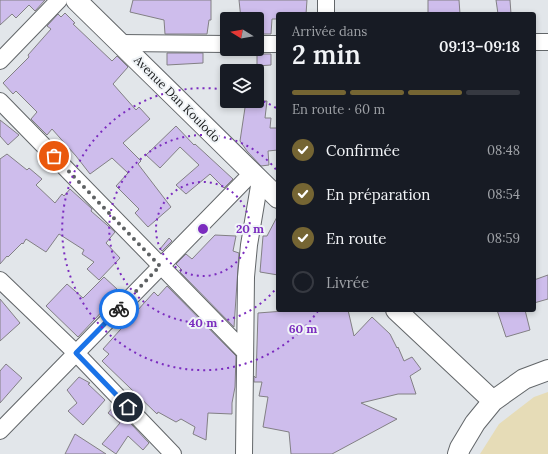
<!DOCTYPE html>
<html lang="fr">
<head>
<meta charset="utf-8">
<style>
	:root { --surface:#171b24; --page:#20242c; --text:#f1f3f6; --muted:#9ea1a6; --line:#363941; --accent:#756533 }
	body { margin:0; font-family:Lora,serif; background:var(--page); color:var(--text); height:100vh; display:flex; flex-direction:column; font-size:15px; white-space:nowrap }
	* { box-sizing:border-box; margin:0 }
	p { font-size:13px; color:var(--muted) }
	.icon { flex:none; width:22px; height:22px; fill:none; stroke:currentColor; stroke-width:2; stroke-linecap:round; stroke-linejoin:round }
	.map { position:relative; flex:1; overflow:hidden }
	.details { position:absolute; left:276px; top:12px; width:260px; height:300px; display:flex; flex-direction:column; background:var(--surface); border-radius:4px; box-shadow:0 2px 6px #0003 }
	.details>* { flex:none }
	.needle { width:26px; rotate:281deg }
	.buttons { position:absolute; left:220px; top:12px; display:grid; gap:8px }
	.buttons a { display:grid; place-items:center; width:44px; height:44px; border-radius:4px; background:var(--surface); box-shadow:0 2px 6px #0003; font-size:20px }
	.pin { position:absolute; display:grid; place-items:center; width:34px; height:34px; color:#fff; margin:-17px; border:2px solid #fff; border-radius:50%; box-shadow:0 1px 4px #0007 }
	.courier { position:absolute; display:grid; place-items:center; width:40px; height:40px; margin:-20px; border:3px solid #1a73e8; border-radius:50%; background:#fff; color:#222; box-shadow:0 1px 5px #0007 }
	.overview em { font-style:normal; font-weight:600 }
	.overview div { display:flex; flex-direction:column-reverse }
	.overview { display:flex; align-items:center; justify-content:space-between; height:68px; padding:0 16px }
	h1 { font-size:26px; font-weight:600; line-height:30px }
	.bar { display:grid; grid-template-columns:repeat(4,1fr); gap:6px 4px; align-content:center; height:48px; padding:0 16px }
	.bar i { height:5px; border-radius:3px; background:var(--line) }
	.bar .active { background:var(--accent) }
	.bar p { grid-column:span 4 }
	ol { padding:0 16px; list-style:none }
	li { display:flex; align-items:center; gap:12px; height:44px }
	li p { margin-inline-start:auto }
	li .icon { padding:4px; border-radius:50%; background:var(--accent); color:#fff; stroke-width:4 }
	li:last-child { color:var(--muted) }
	li i { width:22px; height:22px; border:2px solid var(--line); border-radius:50% }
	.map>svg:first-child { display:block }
	.sand { fill:#e6dcb7 }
	.building { fill:#cebdec; stroke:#828084 }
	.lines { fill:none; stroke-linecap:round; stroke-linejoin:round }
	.minor-casing { stroke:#626669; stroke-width:18 }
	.tertiary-casing { stroke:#626669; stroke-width:22 }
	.minor { stroke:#fff; stroke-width:16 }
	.tertiary { stroke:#fff; stroke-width:20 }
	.done { stroke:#5e6163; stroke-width:4; stroke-dasharray:0 7.2 }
	.route { stroke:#1a73e8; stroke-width:5 }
	.ring { fill:none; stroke:#7b2cbf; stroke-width:2; stroke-dasharray:2 4 }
	.labels { text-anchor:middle; stroke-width:4; stroke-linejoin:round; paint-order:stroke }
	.street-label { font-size:12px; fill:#17191a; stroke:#f0f4f7 }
	.centre { fill:#7b2cbf; stroke:#f0f4f7; stroke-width:2 }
	.ring-label { font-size:12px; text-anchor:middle; font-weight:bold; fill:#7b2cbf; stroke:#f0f4f7; stroke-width:4; stroke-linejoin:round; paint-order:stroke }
</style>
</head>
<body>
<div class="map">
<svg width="548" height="454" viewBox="0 0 548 454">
	<rect width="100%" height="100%" fill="#e2e6ea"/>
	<path class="sand" d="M548,392V454H480L499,424L534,397Z"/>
	<path class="building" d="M0,0H45L35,11L29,5L16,18L12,14L0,25Z
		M133,0H211V20H209L207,34H165L164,20L130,12Z
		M239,0H307L306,14H278V19H272L271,34H257V19H241Z
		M428,0H459L460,14H428Z
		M496,0H510L511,14H498Z
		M65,13L75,23L73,24L112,61L117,56L128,67L113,84L136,110L139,107L150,119L123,143L141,161L138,164L171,207L148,227L135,213L139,209L116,186L128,173L112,158L90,174L76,156L52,129L47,135L31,119L37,112L16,91L13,94L3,83L29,57L28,55L51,29L47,26L58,14L61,17Z
		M167,53H203V63L167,65Z
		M257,54H271V65L257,66Z
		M246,101H267L265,118H271L270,128H278V150L268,151L269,165L261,166L247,151L240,141Z
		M0,120L19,135L8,145L0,136Z
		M176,126L194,145L195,144L233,179L224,188L210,174L186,194L176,185L199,165L180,147L160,168L146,155Z
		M7,154L27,170L29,168L42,179L36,185L55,203L62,194L64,196L70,189L91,208L92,209L91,211L115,232L106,243L120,258L99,280L87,269L94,262L82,254L84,250L59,234L46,252L26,239L23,244L22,243L8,257L7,256L0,264V159Z
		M278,215V275L260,272L263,236H267Z
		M215,235L236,236L233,251L239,253L234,327L180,272L182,270L176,264L186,254L192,259Z
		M169,238L172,241L162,251L160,249Z
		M548,275V299L534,303V280Z
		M104,277L117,289L107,300L110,303L78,337L46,306L67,284L83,298Z
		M167,286L236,356L235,387L232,403V414L208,413L206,440L193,434L195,427L181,419L176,422L158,412L157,414L102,361L109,354L103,349L154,292L158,296Z
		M0,299L20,323L0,341Z
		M297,310H348L354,336L372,317L390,334L397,348L398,347L404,361L412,357L421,369L410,376L416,394H398L361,403L397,419L332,454H291L289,432L263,427L268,397L259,396L262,382H254V376L256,378L258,313Z
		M497,310H525L530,330L506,337Z
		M6,364L22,378L0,403V371Z
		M79,377L90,383L88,384L105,400L83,425L68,411L77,403L67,390Z
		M114,406L149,443L143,450L128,436L116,454L102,444L120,423L108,413Z
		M75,434L106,454H65Z"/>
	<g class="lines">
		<defs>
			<path id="minor" d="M326,0V14
				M534,42H548
				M120,43L227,44
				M257,44H278
				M0,61L59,0
				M0,101L244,351
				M0,280L76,353L173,454
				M0,431L252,173
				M244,454L246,277L249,245L260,180"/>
			<path id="tertiary" d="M76,0L278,198
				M396,310L493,401
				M458,454L460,448L475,423L493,401L524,379L548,370"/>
		</defs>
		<use href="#minor" class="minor-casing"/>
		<use href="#tertiary" class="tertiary-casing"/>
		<use href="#minor" class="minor"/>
		<use href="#tertiary" class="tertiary"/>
	</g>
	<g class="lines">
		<path class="done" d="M54,156L160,266L119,309"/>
		<path class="route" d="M119,309L76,353L128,407"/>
	</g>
	<g class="ring">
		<circle cx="203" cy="229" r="47"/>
		<path d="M278 286A94 94 0 1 1 278 172"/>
		<path d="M318 311A141 141 0 1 1 226 90M258 99A141 141 0 0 1 278 109"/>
	</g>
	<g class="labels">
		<g class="street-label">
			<text transform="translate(177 99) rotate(45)" y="4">Avenue Dan Koulodo</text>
		</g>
	</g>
	<circle cx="203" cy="229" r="6" class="centre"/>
	<g class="ring-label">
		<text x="250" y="233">20 m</text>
		<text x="203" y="327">40 m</text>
		<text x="303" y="333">60 m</text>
	</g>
</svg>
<div class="buttons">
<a><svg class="needle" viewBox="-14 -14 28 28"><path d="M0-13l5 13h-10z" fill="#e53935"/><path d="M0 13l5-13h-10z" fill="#9ea1a6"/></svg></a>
<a><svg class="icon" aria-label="layers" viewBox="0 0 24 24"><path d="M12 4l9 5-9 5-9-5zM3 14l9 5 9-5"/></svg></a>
</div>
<div class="pin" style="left:54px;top:156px;background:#ea580c"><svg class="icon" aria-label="bag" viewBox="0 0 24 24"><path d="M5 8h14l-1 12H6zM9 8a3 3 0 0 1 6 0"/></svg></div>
<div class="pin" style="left:128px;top:407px;background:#1f2937"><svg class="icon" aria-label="home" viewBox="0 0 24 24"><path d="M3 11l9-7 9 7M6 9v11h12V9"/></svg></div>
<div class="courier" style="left:119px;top:309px"><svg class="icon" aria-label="bike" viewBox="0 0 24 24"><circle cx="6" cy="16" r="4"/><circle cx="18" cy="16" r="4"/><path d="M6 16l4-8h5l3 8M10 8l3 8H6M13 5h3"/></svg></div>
<section class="details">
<div class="overview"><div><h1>2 min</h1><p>Arrivée dans</p></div><em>09:13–09:18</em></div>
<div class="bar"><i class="active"></i><i class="active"></i><i class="active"></i><i></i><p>En route · 60 m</p></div>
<ol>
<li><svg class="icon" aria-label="check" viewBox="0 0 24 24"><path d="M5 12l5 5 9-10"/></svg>Confirmée<p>08:48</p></li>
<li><svg class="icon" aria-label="check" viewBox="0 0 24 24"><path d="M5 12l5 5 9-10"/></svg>En préparation<p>08:54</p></li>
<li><svg class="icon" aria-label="check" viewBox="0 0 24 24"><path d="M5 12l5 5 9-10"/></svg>En route<p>08:59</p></li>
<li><i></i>Livrée</li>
</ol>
</section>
</div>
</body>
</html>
